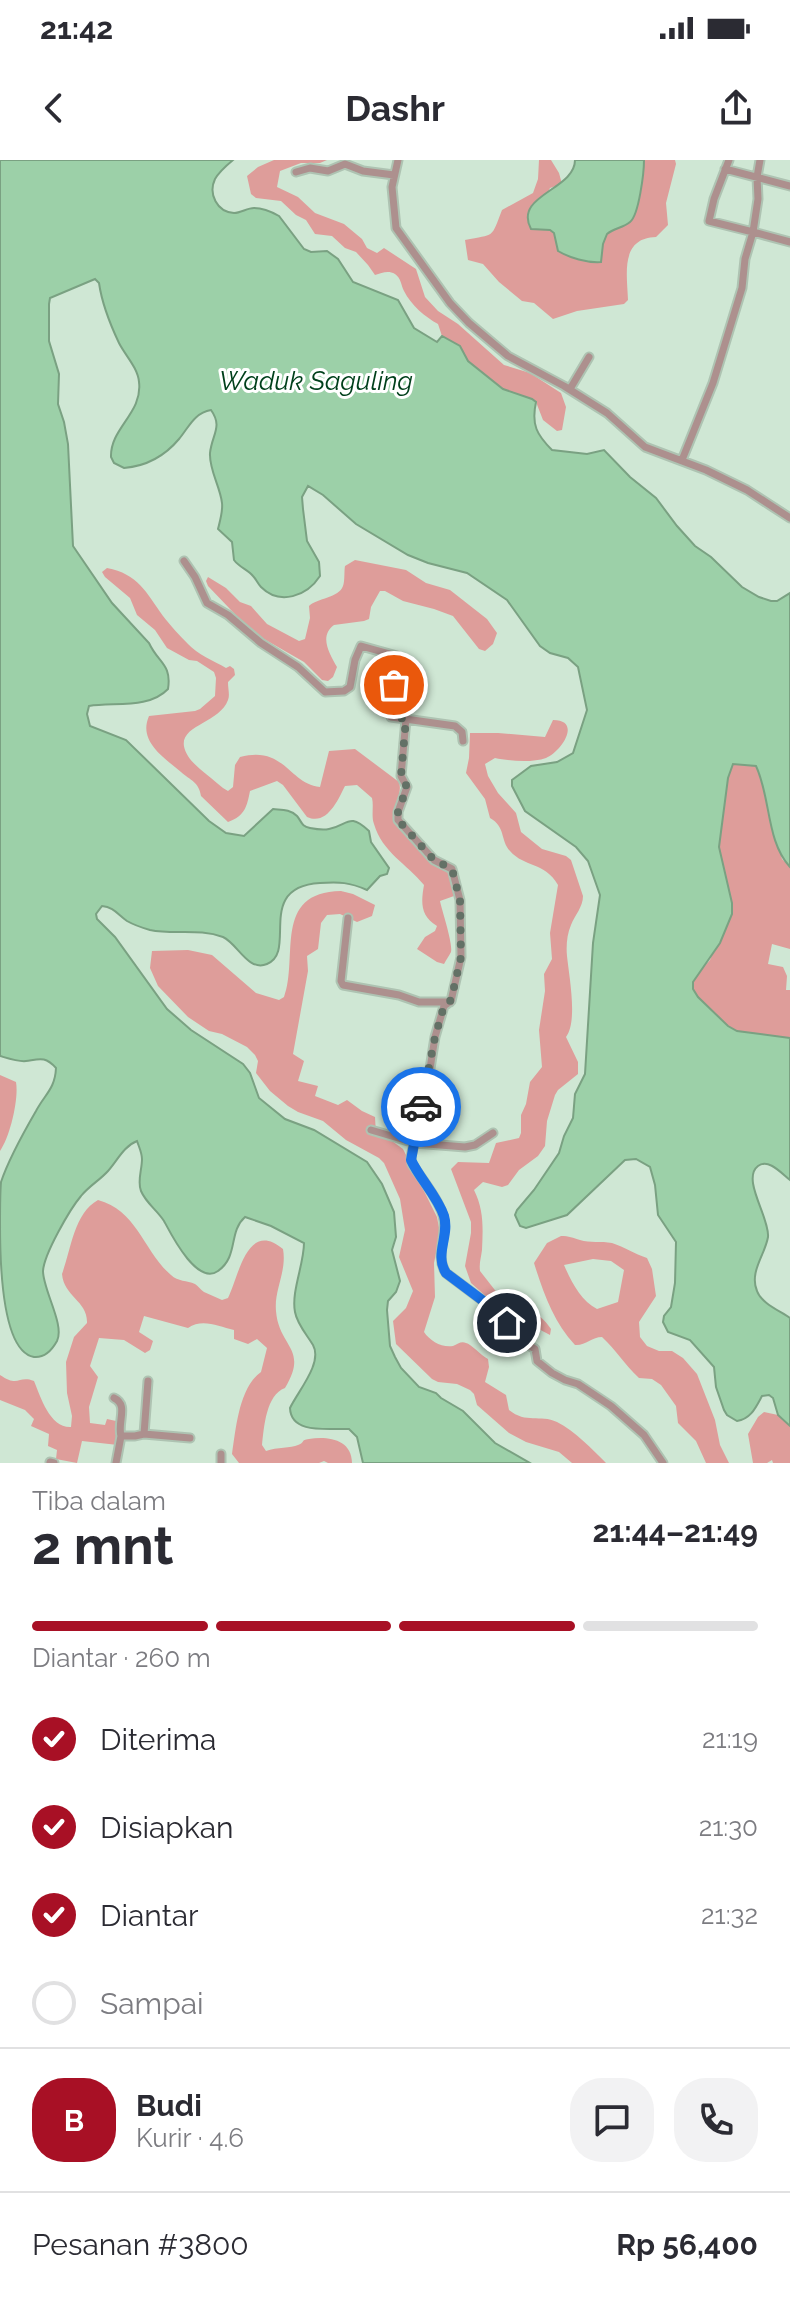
<!DOCTYPE html>
<html lang="id">
<head>
<meta charset="utf-8">
<style>
	:root { --surface:#fff; --page:#f2f2f3; --text:#2b2b33; --muted:#7c7c81; --line:#e1e1e2; --accent:#a81025 }
	body { margin:0; font-family:Raleway,sans-serif; background:var(--page); color:var(--text); height:100vh; display:flex; flex-direction:column; font-size:30px; white-space:nowrap }
	* { box-sizing:border-box; margin:0 }
	p { font-size:26px; color:var(--muted) }
	.icon { flex:none; width:44px; height:44px; fill:none; stroke:currentColor; stroke-width:2; stroke-linecap:round; stroke-linejoin:round }
	.map { position:relative; height:1303px; overflow:hidden }
	.drawer { display:flex; flex-direction:column; background:var(--surface); flex:1 }
	.drawer>* { flex:none }
	.pin { position:absolute; display:grid; place-items:center; width:68px; height:68px; color:#fff; margin:-34px; border:4px solid #fff; border-radius:50%; box-shadow:0 2px 8px #0007 }
	.courier { position:absolute; display:grid; place-items:center; width:80px; height:80px; margin:-40px; border:6px solid #1a73e8; border-radius:50%; background:#fff; color:#222; box-shadow:0 2px 10px #0007 }
	.head em { font-style:normal; font-weight:700 }
	.head div { display:flex; flex-direction:column-reverse }
	.head { display:flex; align-items:center; justify-content:space-between; height:136px; padding:0 32px }
	h1 { font-size:52px; font-weight:700; line-height:60px }
	.bar { display:grid; grid-template-columns:repeat(4,1fr); gap:12px 8px; align-content:center; height:96px; padding:0 32px }
	.bar i { height:10px; border-radius:6px; background:var(--line) }
	.bar .active { background:var(--accent) }
	.bar p { grid-column:span 4 }
	.line { display:flex; align-items:center; gap:20px; padding:0 32px; border-top:2px solid var(--line) }
	.line div { flex:1 }
	.round { display:grid; place-items:center; flex:none; width:84px; height:84px; border-radius:32px; background:var(--page) }
	ol { padding:0 32px; list-style:none }
	li { display:flex; align-items:center; gap:24px; height:88px }
	li p { margin-inline-start:auto }
	li .icon { padding:8px; border-radius:50%; background:var(--accent); color:#fff; stroke-width:4 }
	li:last-child { color:var(--muted) }
	li i { width:44px; height:44px; border:4px solid var(--line); border-radius:50% }
	.status { display:flex; justify-content:space-between; align-items:center; height:56px; padding:0 40px; background:var(--surface); direction:ltr }
	.status svg { height:22px; fill:currentColor }
	header { display:flex; justify-content:space-between; align-items:center; height:104px; padding:0 32px; background:var(--surface); font-size:36px; font-weight:700 }
	.map>svg:first-child { display:block }
	.forest { fill:#de9d9a; fill-rule:evenodd }
	.water { fill:#9cd0a8; stroke:#7aa182; stroke-width:2 }
	.lines { fill:none; stroke-linecap:round; stroke-linejoin:round }
	.minor-casing { stroke:#aec3b2; stroke-width:11 }
	.minor { stroke:#ad908e; stroke-width:7 }
	.done { stroke:#637166; stroke-width:8; stroke-dasharray:0 14.4 }
	.route { stroke:#1a73e8; stroke-width:10 }
	.labels { text-anchor:middle; stroke-width:6; stroke-linejoin:round; paint-order:stroke }
	.water-label { font-size:26px; font-style:italic; fill:#00401b; stroke:#fff }
</style>
</head>
<body>
<div class="status"><b>21:42</b><svg viewBox="0 0 49 12"><path d="M0 12V9h3v3zM5 12V6h3v6zM10 12V3h3v9zM15 12V0h3v12zM26 1h20v11H26zM47 4h2v5h-2z"/></svg></div>
<header><svg class="icon" aria-label="back" viewBox="0 0 24 24"><path d="M15 5l-7 7 7 7"/></svg>Dashr<svg class="icon" aria-label="share" viewBox="0 0 24 24"><path d="M12 15V3M7 8l5-5 5 5M5 13v7h14v-7"/></svg></header>
<div class="map">
<svg width="790" height="1303" viewBox="0 0 790 1303">
	<rect width="100%" height="100%" fill="#cfe7d4"/>
	<path class="forest" d="M274,0H327L320,3H301L280,11L277,27L298,37L315,53L344,64L362,79L367,88L377,93L384,88L416,109L425,137L438,151L458,164L504,205L530,213L561,233L566,247L562,270L557,271L543,260L536,242L532,239L503,229L468,201L460,186L442,176L438,164C425,157 411,145 404,131C401,125 401,118 395,114C388,110 382,113 375,115L368,105L356,92L345,88L332,76L315,74L306,60L296,55L281,41L256,38L251,34L247,16L258,7Z
		M539,0H551L559,13L562,24L550,28L531,69L550,70L555,73L558,90L601,102L603,84L607,74C614,68 624,68 630,62C639,55 644,12 644,0H675L676,4L666,43L668,65L656,77C620,78 627,114 628,140L624,144L577,151L553,159L534,143L522,141L499,122L483,104L468,100L465,80C495,74 491,79 502,50L533,33L538,19Z
		M355,400L406,410L426,423L450,430L487,459L497,473L493,484L485,491L479,489L453,456L434,449L403,441L385,431H380L371,447L369,459L364,461L334,465C319,476 329,493 337,507L333,517L328,521L322,520L304,502L252,472L208,426L206,421L208,417L226,428L240,442L251,446L267,464L299,481L305,479L310,458L309,446C317,438 339,438 343,426C345,421 344,411 345,406Z
		M107,408C138,414 146,432 163,456C170,465 180,476 188,484C197,494 214,501 226,508L230,506L234,509L235,515L228,522C228,529 230,535 228,540C218,567 166,565 190,599C195,606 215,621 223,628L228,631L233,627L235,605L240,597C285,585 289,624 320,627L329,591L355,589L399,622C403,634 392,647 395,660L437,707L448,709L454,736L440,741C442,751 453,783 451,792C449,796 446,800 444,804L437,802L417,789L425,777L435,771L437,766C420,756 421,742 424,725C407,704 382,692 374,664C371,656 374,646 372,638L357,625L345,626C338,640 327,666 307,657L283,625L277,621L250,631C247,646 245,656 228,662L201,636C199,622 190,620 181,612C163,597 138,581 149,556L195,551L200,549L215,536L216,518L214,512L197,501L189,500L167,488L155,470L137,455L130,438L105,417L102,412Z
		M553,560C582,560 562,591 546,598C532,603 509,601 495,598L485,604L488,616L498,633L516,653L521,672L542,689L566,696L571,700L583,736C583,747 575,755 571,765C567,774 566,786 567,796C569,816 578,861 566,877L578,902V914L558,930L555,935L547,961L545,986L538,996L519,1010L508,1025L502,1027L483,1022L474,1030C484,1050 483,1068 482,1090C481,1098 479,1103 480,1111L505,1143C512,1147 517,1146 525,1147C534,1150 546,1161 551,1169L550,1175L533,1166L516,1163L471,1123L465,1106L471,1073V1062L451,1009L458,1002L489,1003L496,983L519,978L521,973V955L526,944L530,922L542,907L539,870L545,831L544,814L552,799L550,773L558,725C544,701 525,708 510,691C500,680 506,667 490,658L485,639L466,613L469,598L470,573H498L545,577Z
		M733,604L756,606L762,618L782,699L790,707V789L772,784L768,804L783,807L787,816L786,830H790V878L737,871L728,866L698,837L693,829V822L696,816L710,800L732,743L719,687L728,619Z
		M341,731L353,734L375,745L372,756L357,762L340,754L327,755L321,763L318,789L307,796L308,811L293,894L304,901L298,921L318,926L315,936L338,945L347,940L362,951L375,957L376,974L392,981L403,989L437,1057L440,1073L434,1103L435,1137L424,1172C430,1181 442,1188 453,1186C458,1184 461,1181 466,1183C471,1184 482,1196 488,1199L489,1207L485,1222L506,1235L509,1250C526,1264 540,1254 557,1262C575,1271 592,1289 606,1303H572L559,1292L526,1282L509,1273L477,1245L474,1234L470,1230L457,1224L438,1222L432,1219L396,1184L393,1161L406,1148L413,1131L399,1097L405,1070L400,1039L384,1003L379,998L346,980L323,961L298,952L288,946L270,931L256,913L258,901L255,895L247,887L222,874L209,871L188,857L158,826L150,808L152,791L188,790L212,795L256,833L279,840L284,837C299,798 272,732 341,731Z
		M0,915L16,922C19,939 10,977 0,991Z
		M98,1040C137,1050 144,1092 171,1115C178,1122 187,1120 195,1124C198,1126 201,1130 204,1132C210,1135 216,1137 222,1140L228,1138C239,1116 247,1059 283,1089C287,1112 274,1129 276,1151C279,1188 309,1188 285,1228C266,1235 264,1267 262,1285L266,1291C277,1287 291,1288 298,1285C306,1282 300,1280 309,1279C327,1276 352,1279 352,1303H328L324,1301L319,1303H239L232,1294C236,1268 239,1228 261,1212L267,1188L257,1179L248,1184L234,1179V1170C218,1166 202,1158 188,1168L144,1156L139,1172L153,1181L150,1190L145,1193L124,1180L99,1178L90,1206L98,1217L89,1247L90,1263L105,1265L107,1259L116,1261L118,1285L82,1281L77,1303L56,1299L57,1290L48,1286L49,1274L31,1266L34,1259L25,1250L0,1240V1215C19,1228 18,1215 34,1221C41,1238 50,1268 71,1267L72,1256L67,1233L66,1202L74,1177L87,1163C88,1141 64,1137 62,1114C71,1090 74,1053 98,1040Z
		M561,1076C569,1076 573,1078 580,1080C590,1083 601,1081 612,1083C625,1087 634,1094 647,1098L652,1109L656,1136L639,1162L640,1177L647,1186L659,1191H672L683,1198L697,1214L715,1260L720,1285L729,1303H706L696,1281L678,1263L676,1246L661,1225L652,1219L639,1218C625,1205 616,1190 602,1177C592,1177 585,1186 575,1185C554,1163 543,1132 534,1103L547,1083ZM593,1099L611,1101L624,1110L618,1142L597,1149C581,1141 571,1121 564,1105Z
		M764,1252L778,1255L790,1266V1303H773L772,1300L767,1303H753L748,1274L758,1257Z"/>
	<path class="water" d="M0,0H233C227,5 219,12 215,19C208,34 217,52 234,53C241,53 247,48 254,48C262,48 272,52 279,56L304,89L311,92L327,91L338,99L353,122L398,140L414,168L437,182L442,176L460,186L468,201L503,229L532,239L536,242C531,265 537,275 552,290L587,294L604,290L630,317L656,338L677,366L695,386L711,397L742,427L759,437L771,441H777L790,433V707C766,681 771,638 756,606L733,604L728,618L719,687L732,743V754L720,783L693,822V829L698,837L728,866L737,871L790,878V1020C782,1014 769,998 758,1006C741,1019 770,1058 768,1077C765,1095 749,1112 757,1131C761,1143 780,1151 790,1158V1266L778,1255L773,1238L769,1235L762,1236C756,1247 751,1259 737,1261L727,1255L724,1250L716,1227L714,1207L690,1180L668,1172L663,1162L664,1156L671,1147L675,1123L676,1082L658,1055L655,1025L650,1007L636,999L625,1000L567,1055L526,1068L520,1066L515,1055L517,1050L534,1030L559,993L564,976L573,958L575,934L585,914L593,783L600,735L588,701L576,687L525,651L512,626V620L531,606L557,602L573,593L587,550L578,507L568,498L550,493L540,486L507,440L467,413L428,403L408,395L356,364L323,335L308,326L302,337L303,349L307,381L319,402L320,416C307,436 280,446 261,427C258,424 256,419 253,416C248,410 239,407 234,400L232,382L218,369C220,361 223,351 222,343C220,326 209,310 210,293C212,274 223,267 211,250C194,253 189,267 179,279C164,297 147,306 124,308L114,303L111,297C110,268 143,253 139,222C138,208 125,195 119,183C110,164 102,144 99,123L95,119L50,138L49,144V181L59,214L58,244L64,262L68,284L73,386L112,443L149,483C158,503 172,504 168,529C149,549 115,542 89,546L87,554L90,566L126,580L209,661L226,673L244,676L273,649C281,650 290,649 297,656C302,662 301,666 310,668C315,669 324,670 329,669C349,665 348,652 369,671L371,682L389,708L387,714L380,716L367,730C349,722 340,722 320,723C254,727 298,792 267,804C248,812 238,784 223,777C199,768 174,775 150,770C143,768 134,765 127,761C118,755 114,747 102,746L96,754L97,759L115,777L167,849L191,870L243,904L250,913L259,938L285,959L314,970L367,1002L382,1024L394,1052L396,1077L392,1090L400,1121L396,1132L388,1141L387,1150L390,1186L395,1197L401,1208L419,1227L436,1233L441,1238L463,1251L495,1283L530,1303H363L357,1277L349,1269C329,1268 291,1275 290,1248C298,1231 323,1203 313,1185C307,1175 297,1164 295,1152C291,1132 304,1104 304,1083L271,1066L245,1057C228,1072 239,1096 218,1111C197,1126 171,1074 164,1061C157,1050 146,1043 141,1031C137,1021 142,1010 142,999C142,993 139,987 137,981C124,986 117,1001 108,1011C100,1020 89,1026 81,1036C70,1049 44,1094 43,1111C43,1130 65,1165 57,1181C52,1190 45,1198 34,1197C0,1191 0,1093 0,1064C0,1051 0,1034 1,1022C8,1001 25,970 36,951C45,934 55,929 56,908C45,896 40,899 26,901C19,902 7,898 0,896Z
		M575,0H644C644,12 639,55 630,62C623,68 614,68 607,74L603,84L601,102C587,103 570,98 558,91L554,73L550,70L531,69C513,35 575,30 575,0Z"/>
	<g class="lines">
		<defs>
			<path id="minor" d="M398,0L392,27L396,68L450,143L469,163L508,196L564,226L607,253L645,287L706,310L747,330L790,358
				M729,0L714,39L709,61L753,72L758,39L757,17L760,0
				M725,9L790,26
				M296,12L310,8L328,11L345,4L363,11L394,15
				M570,229L589,197
				M682,300L713,223L742,128L745,99L753,72L790,82
				M184,401L195,417L207,443L228,455L261,483L298,507L325,532L344,531L350,527L355,500L361,486L397,496L391,557L455,566L462,572L463,581
				M406,559L401,616L407,627L398,652V660L434,700L452,709L460,740L461,797L451,841L444,846L435,877L429,915L411,997L412,1004C421,1018 443,1045 444,1061C446,1079 435,1096 446,1113L498,1152L507,1163L517,1168L520,1180L535,1189L537,1201L552,1213L565,1220L578,1224L611,1246L644,1275L663,1303
				M348,758L341,821L343,825L399,835L419,842H450
				M371,970L415,983L465,987L475,985L493,973
				M114,1238C129,1245 117,1262 121,1276
				M144,1274L190,1278
				M221,1294V1303
				M50,1302L54,1303
				M116,1303L121,1276H135L144,1274L148,1221"/>
		</defs>
		<use href="#minor" class="minor-casing"/>
		<use href="#minor" class="minor"/>
	</g>
	<g class="lines">
		<path class="done" d="M394,525L390,556L406,559L401,616L407,627L398,652V660L434,700L452,709L460,740L461,797L451,840L444,846L435,877L421,947"/>
		<path class="route" d="M421,947L411,1000C420,1019 437,1036 444,1056C450,1076 434,1094 446,1113L498,1152L507,1163"/>
	</g>
	<g class="labels">
		<g class="water-label">
			<text x="316" y="230">Waduk Saguling</text>
		</g>
	</g>
</svg>
<div class="pin" style="left:394px;top:525px;background:#ea580c"><svg class="icon" aria-label="bag" viewBox="0 0 24 24"><path d="M5 8h14l-1 12H6zM9 8a3 3 0 0 1 6 0"/></svg></div>
<div class="pin" style="left:507px;top:1163px;background:#1f2937"><svg class="icon" aria-label="home" viewBox="0 0 24 24"><path d="M3 11l9-7 9 7M6 9v11h12V9"/></svg></div>
<div class="courier" style="left:421px;top:947px"><svg class="icon" aria-label="car" viewBox="0 0 24 24"><path d="M5 17H2v-5l4-1 3-4h7l3 4 3 1v5h-3M9 17h6M6 11h13"/><circle cx="7" cy="17" r="2"/><circle cx="17" cy="17" r="2"/></svg></div>
</div>
<section class="drawer">
<div class="head"><div><h1>2 mnt</h1><p>Tiba dalam</p></div><em>21:44–21:49</em></div>
<div class="bar"><i class="active"></i><i class="active"></i><i class="active"></i><i></i><p>Diantar · 260 m</p></div>
<ol>
<li><svg class="icon" aria-label="check" viewBox="0 0 24 24"><path d="M5 12l5 5 9-10"/></svg>Diterima<p>21:19</p></li>
<li><svg class="icon" aria-label="check" viewBox="0 0 24 24"><path d="M5 12l5 5 9-10"/></svg>Disiapkan<p>21:30</p></li>
<li><svg class="icon" aria-label="check" viewBox="0 0 24 24"><path d="M5 12l5 5 9-10"/></svg>Diantar<p>21:32</p></li>
<li><i></i>Sampai</li>
</ol>
<div class="line" style="height:144px"><b class="round" style="background:var(--accent);color:#fff">B</b><div><b>Budi</b><p>Kurir · 4.6</p></div><a class="round"><svg class="icon" aria-label="chat" viewBox="0 0 24 24"><path d="M4 5h16v11H9l-5 4z"/></svg></a><a class="round"><svg class="icon" aria-label="phone" viewBox="0 0 24 24"><path d="M5 4h4l2 5-3 2q2 4 5 5l2-3 5 2v4C11 20 4 13 5 4z"/></svg></a></div>
<div class="line" style="height:104px"><div>Pesanan #3800</div><b>Rp 56,400</b></div>
</section>
</body>
</html>
